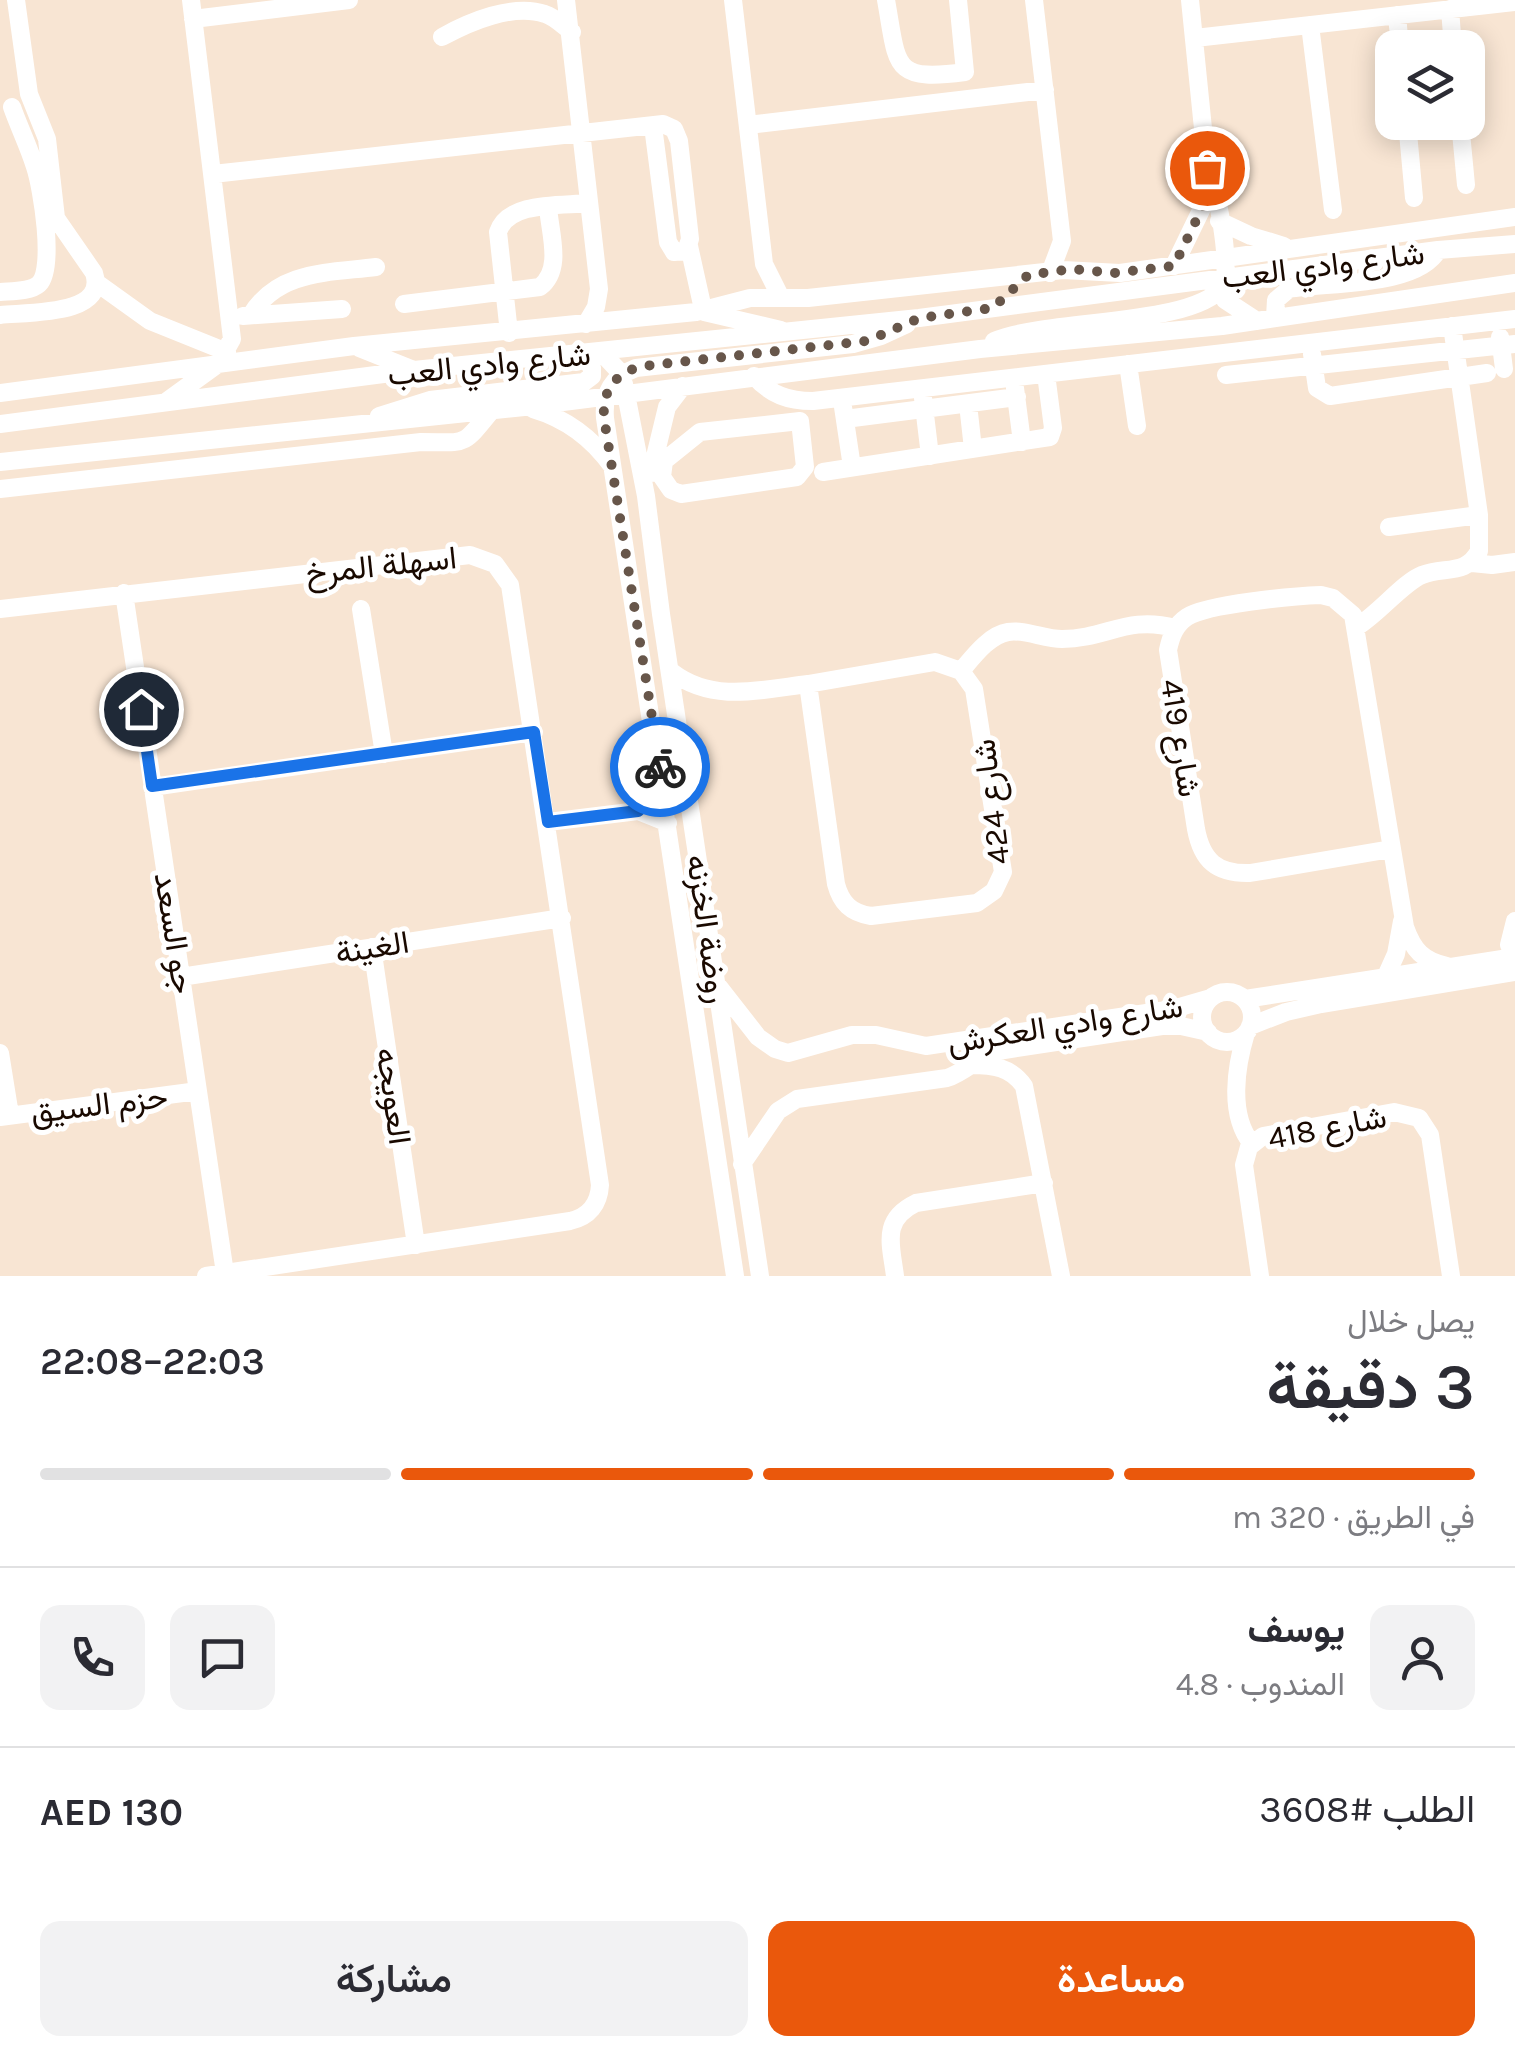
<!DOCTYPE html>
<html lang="ar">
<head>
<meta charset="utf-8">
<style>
	:root { --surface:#fff; --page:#f2f2f3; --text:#2b2b33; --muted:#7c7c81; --line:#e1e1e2; --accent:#ea580c }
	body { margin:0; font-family:Karla,Vazirmatn,sans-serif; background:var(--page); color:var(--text); direction:rtl; height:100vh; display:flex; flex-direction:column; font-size:38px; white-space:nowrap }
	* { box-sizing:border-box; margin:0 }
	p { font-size:32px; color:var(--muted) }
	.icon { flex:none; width:55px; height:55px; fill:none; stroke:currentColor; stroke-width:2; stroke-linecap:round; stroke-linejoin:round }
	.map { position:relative; height:1276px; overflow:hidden; direction:ltr }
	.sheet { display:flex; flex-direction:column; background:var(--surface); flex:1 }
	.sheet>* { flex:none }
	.fabs { position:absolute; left:1375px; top:30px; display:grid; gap:20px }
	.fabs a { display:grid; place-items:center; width:110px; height:110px; border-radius:20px; background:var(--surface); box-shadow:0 5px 25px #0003; font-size:50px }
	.pin { position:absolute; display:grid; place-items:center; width:85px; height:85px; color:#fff; margin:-42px; border:5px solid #fff; border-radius:50%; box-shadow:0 2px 10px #0007 }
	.courier { position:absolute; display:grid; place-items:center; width:100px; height:100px; margin:-50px; border:8px solid #1a73e8; border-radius:50%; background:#fff; color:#222; box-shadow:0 2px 12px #0007 }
	.head em { font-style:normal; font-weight:600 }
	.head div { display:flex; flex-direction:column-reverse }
	.head { display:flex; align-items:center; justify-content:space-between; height:170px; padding:0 40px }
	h1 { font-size:65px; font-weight:600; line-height:75px }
	.bar { display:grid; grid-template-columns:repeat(4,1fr); gap:15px 10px; align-content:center; height:120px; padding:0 40px }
	.bar i { height:12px; border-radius:8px; background:var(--line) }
	.bar .current { background:var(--accent) }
	.bar p { grid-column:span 4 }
	.line { display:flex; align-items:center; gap:25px; padding:0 40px; border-top:2px solid var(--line) }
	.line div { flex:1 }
	.round { display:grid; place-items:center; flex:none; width:105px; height:105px; border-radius:20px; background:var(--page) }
	.cta { display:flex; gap:20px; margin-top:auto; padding:20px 40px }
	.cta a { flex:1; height:115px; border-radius:20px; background:var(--accent); color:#fff; font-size:40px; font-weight:600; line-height:115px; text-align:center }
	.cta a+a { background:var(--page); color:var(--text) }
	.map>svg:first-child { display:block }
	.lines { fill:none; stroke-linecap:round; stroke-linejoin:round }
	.minor { stroke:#fff; stroke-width:18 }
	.done { stroke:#67564a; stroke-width:10; stroke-dasharray:0 18 }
	.route { stroke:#1a73e8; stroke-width:12 }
	.labels { text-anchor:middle; stroke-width:10; stroke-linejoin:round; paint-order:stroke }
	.street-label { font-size:32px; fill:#190900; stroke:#fff }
</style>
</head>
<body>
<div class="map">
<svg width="1515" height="1276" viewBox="0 0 1515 1276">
	<rect width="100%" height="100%" fill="#f8e5d3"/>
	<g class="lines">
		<path class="minor" d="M566,0L599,289L596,307L586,324
			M733,0L764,264L781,298
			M886,0C898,66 891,82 965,72L958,0
			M1034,0L1062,241L1050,273
			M1450,9L1453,48
			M1397,15L1400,48
			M193,19L349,0
			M1310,25L1333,210
			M442,37C469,22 513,3 545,14C555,17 563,26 572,32
			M1195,38L1515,2
			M1407,122L1414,198
			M1460,122L1466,185
			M748,125L1045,90
			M213,174L663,124L674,129L679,141L690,239L686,251L674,252L668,242L653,126
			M1219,221L1251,236L1284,246
			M689,246L703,309
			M1174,266L1206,200
			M1216,282L1225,300L1257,321
			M97,283L150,321L227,352
			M0,292C12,291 30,292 39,284C55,269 42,188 35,167C29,147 19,127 12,107
			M404,304L540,287C563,269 550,234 548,207
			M704,312L781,330
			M0,315C27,312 108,316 94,273L56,218L47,139L29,94L16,0
			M251,315C278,270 329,273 376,267
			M243,316L342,309
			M1275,317L1276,300L1289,289C1328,282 1418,287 1438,250
			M509,333L498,232C508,201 561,206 589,203
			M1500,337L1504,369
			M994,341C1050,318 1190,327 1223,287C1231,262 1218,192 1207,168L1190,0
			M359,348L414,370
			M601,352L617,369L624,384L646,496L661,614L760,1276
			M1312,354L1317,388L1330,396L1487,373
			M1128,364L1137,426
			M1226,375L1515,344
			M754,376C771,395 788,401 813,401L1515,319
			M1015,388L1022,442
			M0,393L354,346L696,312L750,298H808L1063,270L1120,273L1515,217
			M923,398L930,456
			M167,401L218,364L232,339L191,0
			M968,404L973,449
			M843,407L852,467
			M533,409C567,419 592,438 612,466
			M379,416L430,400L584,382L592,376V367L579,355
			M845,419L1017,397
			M800,421L805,467L797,477L681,494L671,490L662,477L664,461L700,432Z
			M0,424L414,370L919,318L1438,250L1515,244
			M0,462L524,407L980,349L1222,326L1515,283
			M823,472L1050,437L1053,428L1046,374
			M651,473L667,407L683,386
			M0,489L421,442C468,442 461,448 492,410
			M1389,527L1479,515
			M1472,563L1492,565L1515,562
			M124,593L225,1273
			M0,609L470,555L495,564L510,585L600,1185C599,1204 589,1217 570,1221L206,1276
			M361,609L384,754
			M1358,626C1379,613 1404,582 1422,575C1444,566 1466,576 1479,551V515L1452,326
			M935,662L961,671L974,689L1003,872L994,891L977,903L871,916C851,913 841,903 836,884L808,684Z
			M961,671C973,657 989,635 1008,632C1025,629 1044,639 1062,639C1106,639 1127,615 1175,628
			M672,672C712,703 761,690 808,684
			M152,787L534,732
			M548,822L638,811L668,823
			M1391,849L1250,873C1217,874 1202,861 1196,829L1168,650C1171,636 1175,625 1187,617C1207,604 1294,596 1321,595L1333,598L1353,615L1405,927C1413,950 1423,961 1447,966
			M1509,945L1515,921
			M372,947L416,1245
			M1387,974L1396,954L1402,921
			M181,977L562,918
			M719,987L758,1037L775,1049L788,1053L852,1035H876L926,1046L1173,1009L1211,998
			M1202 1017a25 25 0 1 1 50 0a25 25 0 1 1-50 0Z
			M1245,999L1515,957
			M1250,1026L1286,1012L1321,1004L1515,972
			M1246,1033C1236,1066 1228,1115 1252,1144
			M0,1053L10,1115
			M971,1065C993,1065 1011,1067 1024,1086L1061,1276
			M0,1117L198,1091
			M742,1164L778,1111L797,1099L947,1078C966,1072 978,1056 998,1051L1162,1026H1181L1208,1032
			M735,1276L605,418C603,392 612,377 636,368L853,344L881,336L907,324
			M895,1276C891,1244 881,1220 916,1203L1044,1183
			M1260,1276L1244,1165L1249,1147L1263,1136L1394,1112L1419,1118L1430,1135L1451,1276"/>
	</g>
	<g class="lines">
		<path class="done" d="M660,767L604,418C602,389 616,372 644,366L867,341L920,318L993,308L1028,275L1072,269L1114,273L1174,266L1206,200L1207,168"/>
		<path class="route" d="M141,709L152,786L534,732L548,822L638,811L663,788L660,767"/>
	</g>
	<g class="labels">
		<g class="street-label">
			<text transform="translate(1323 265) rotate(-7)" y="11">شارع وادي العب</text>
			<text transform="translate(489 364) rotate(-6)" y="11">شارع وادي العب</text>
			<text transform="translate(381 565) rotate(-6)" y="11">اسهلة المرخ</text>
			<text transform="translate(1181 738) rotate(81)" y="11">شارع 419</text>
			<text transform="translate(991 802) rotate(-97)" y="11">شارع 424</text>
			<text transform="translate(708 929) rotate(82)" y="11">روضة الخزنه</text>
			<text transform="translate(175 933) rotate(81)" y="11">جو السعد</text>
			<text transform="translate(372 947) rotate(-9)" y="11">الغينة</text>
			<text transform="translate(1065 1024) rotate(-9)" y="11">شارع وادي العكرش</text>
			<text transform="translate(394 1096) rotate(82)" y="11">العويجه</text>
			<text transform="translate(99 1104) rotate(-7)" y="11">حزم السيق</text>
			<text transform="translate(1327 1127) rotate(-11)" y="11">شارع 418</text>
		</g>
	</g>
</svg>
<div class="fabs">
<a><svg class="icon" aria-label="layers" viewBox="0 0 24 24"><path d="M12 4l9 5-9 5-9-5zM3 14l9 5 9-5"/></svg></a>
</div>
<div class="pin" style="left:1207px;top:168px;background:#ea580c"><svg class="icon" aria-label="bag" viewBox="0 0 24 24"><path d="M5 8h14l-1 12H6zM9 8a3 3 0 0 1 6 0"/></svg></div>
<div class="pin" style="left:141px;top:709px;background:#1f2937"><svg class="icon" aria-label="home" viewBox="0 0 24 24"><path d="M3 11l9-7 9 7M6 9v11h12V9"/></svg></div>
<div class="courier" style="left:660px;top:767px"><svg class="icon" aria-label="bike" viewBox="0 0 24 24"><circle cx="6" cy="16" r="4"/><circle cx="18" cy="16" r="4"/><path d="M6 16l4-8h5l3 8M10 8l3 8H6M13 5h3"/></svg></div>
</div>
<section class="sheet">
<div class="head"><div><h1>3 دقيقة</h1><p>يصل خلال</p></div><em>22:03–22:08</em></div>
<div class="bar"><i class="current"></i><i class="current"></i><i class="current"></i><i></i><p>في الطريق · 320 m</p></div>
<div class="line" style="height:180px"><a class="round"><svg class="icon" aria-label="person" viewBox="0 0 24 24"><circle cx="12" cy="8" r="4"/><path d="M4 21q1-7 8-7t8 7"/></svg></a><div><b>يوسف</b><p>المندوب · 4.8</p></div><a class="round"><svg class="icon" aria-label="chat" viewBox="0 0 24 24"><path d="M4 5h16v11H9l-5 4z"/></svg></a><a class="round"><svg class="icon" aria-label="phone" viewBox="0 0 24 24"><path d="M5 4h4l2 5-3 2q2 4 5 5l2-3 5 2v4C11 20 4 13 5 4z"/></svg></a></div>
<div class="line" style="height:130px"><div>الطلب #3608</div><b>AED 130</b></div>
<div class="cta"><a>مساعدة</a><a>مشاركة</a></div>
</section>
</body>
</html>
